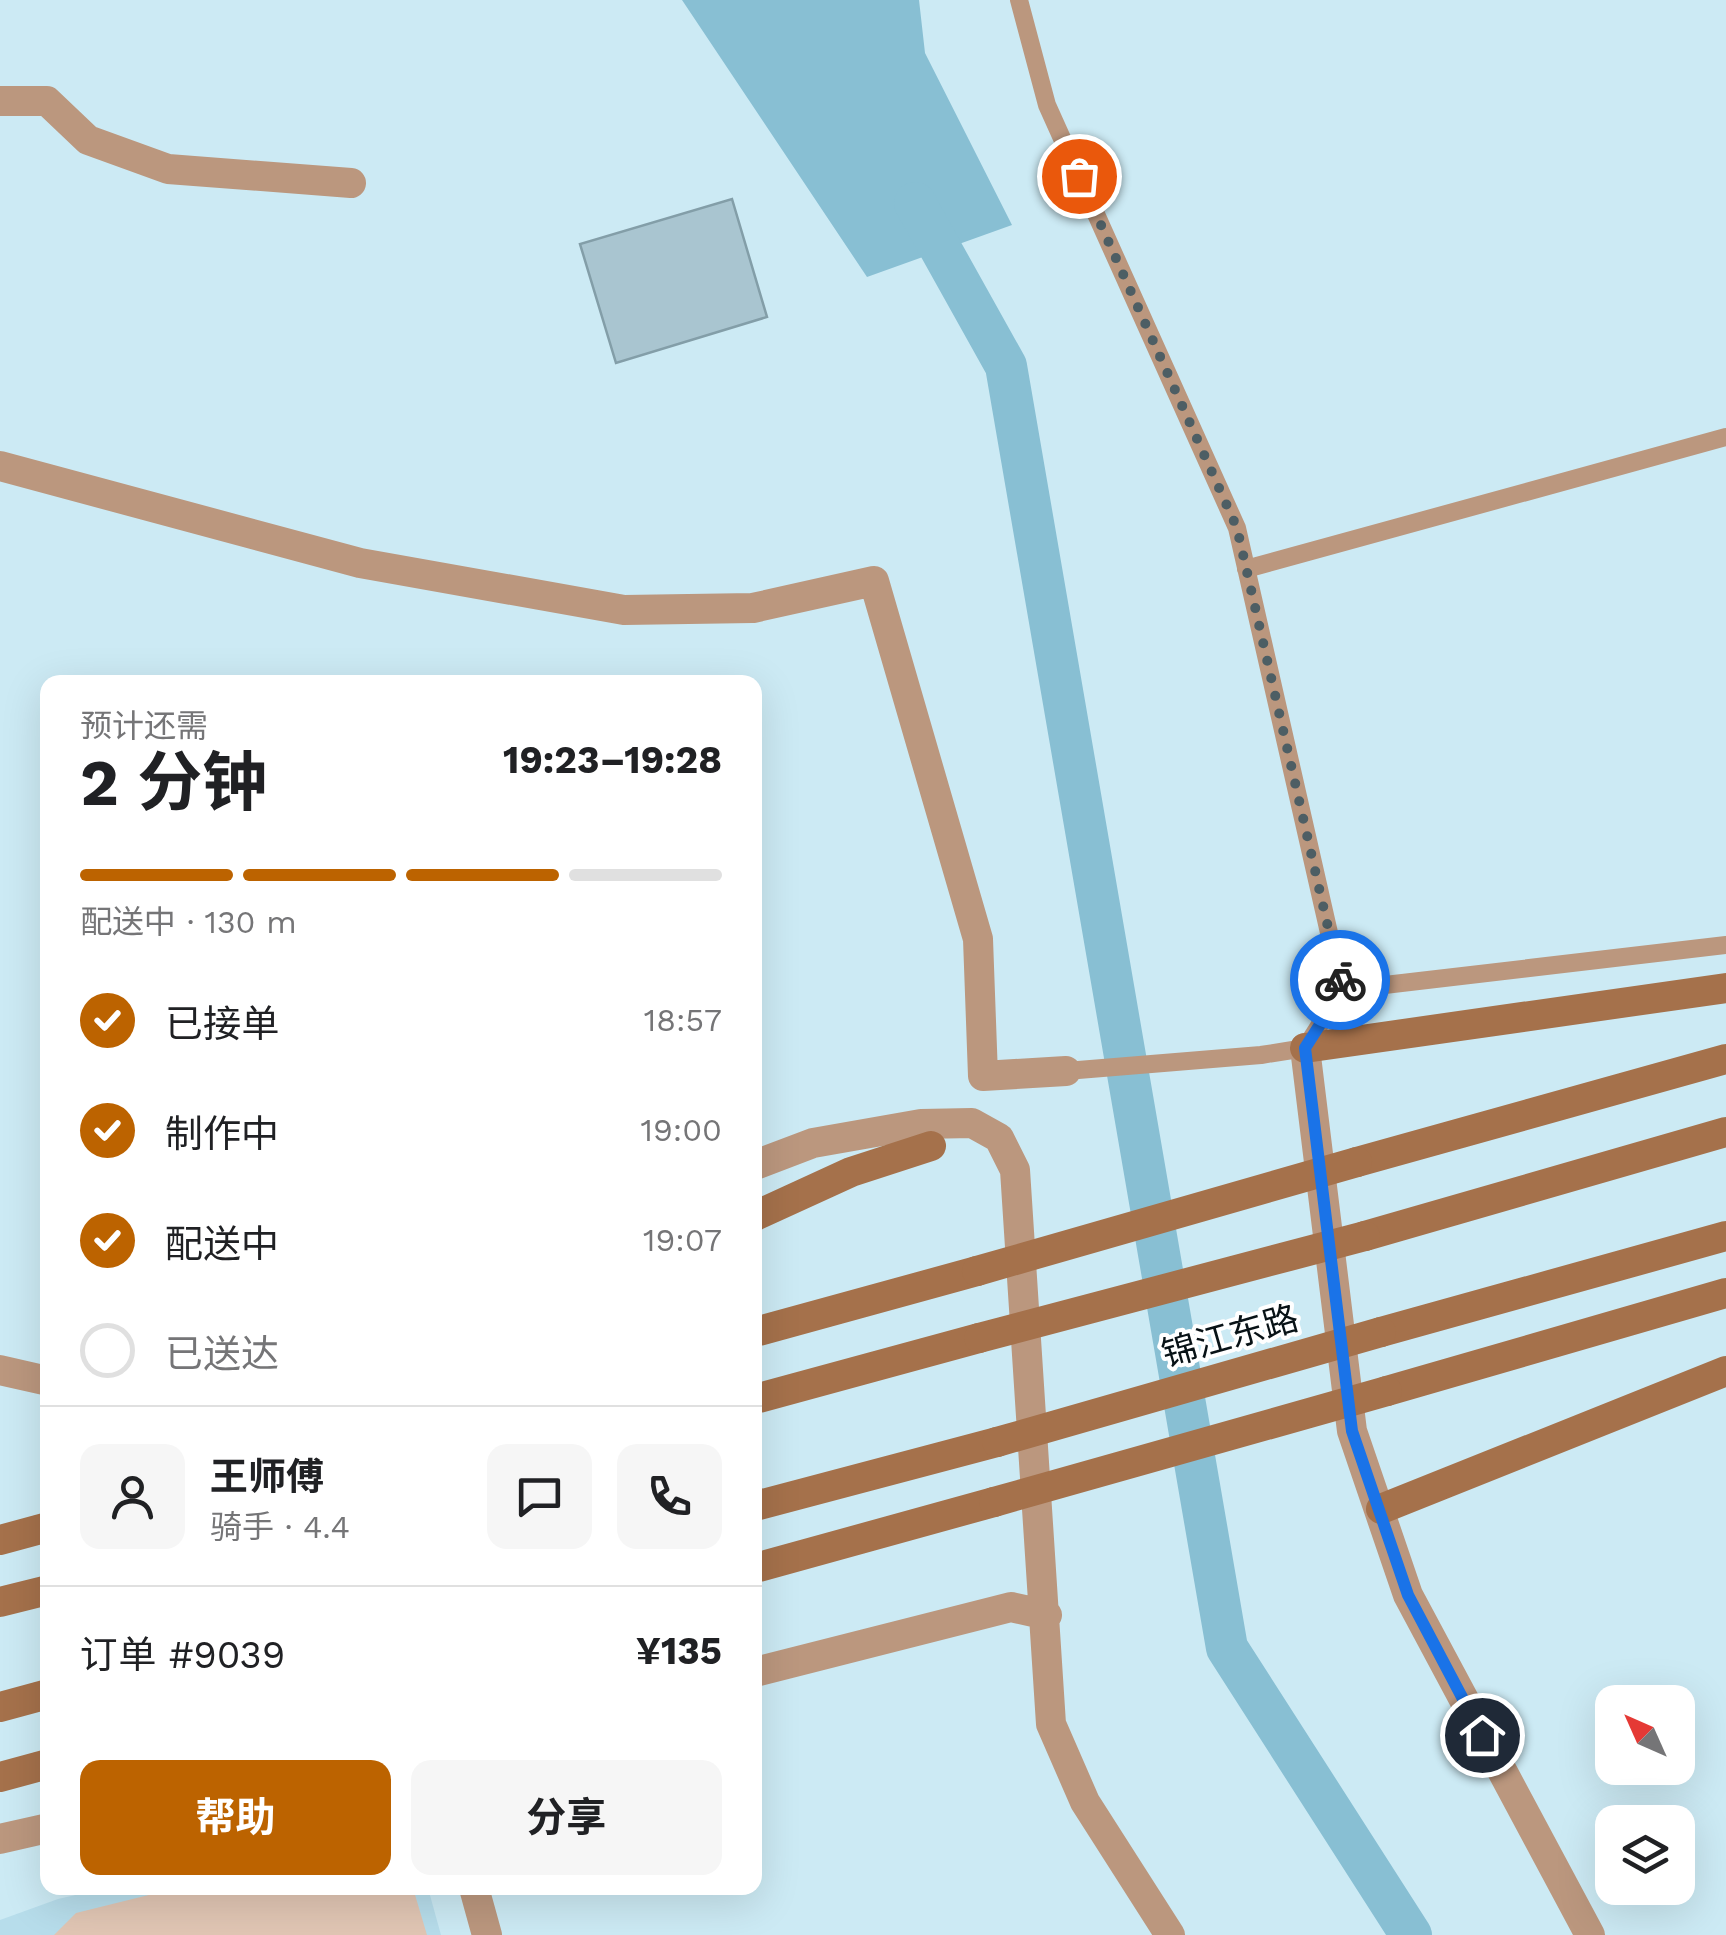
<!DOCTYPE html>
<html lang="zh">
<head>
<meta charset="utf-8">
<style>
	:root { --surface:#fff; --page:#f6f6f6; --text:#202124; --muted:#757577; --line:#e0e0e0; --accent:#bc6300 }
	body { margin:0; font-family:"Work Sans","Noto Sans SC",sans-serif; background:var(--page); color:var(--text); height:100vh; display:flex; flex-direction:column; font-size:38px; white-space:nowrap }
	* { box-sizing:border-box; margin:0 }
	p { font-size:32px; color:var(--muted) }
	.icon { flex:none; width:55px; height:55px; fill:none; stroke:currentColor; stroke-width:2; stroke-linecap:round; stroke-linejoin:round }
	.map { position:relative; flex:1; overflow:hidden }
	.side { position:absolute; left:40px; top:675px; width:722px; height:1220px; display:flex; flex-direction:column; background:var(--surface); border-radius:20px; box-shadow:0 10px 40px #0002 }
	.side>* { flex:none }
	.needle { width:65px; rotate:315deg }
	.buttons { position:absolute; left:1595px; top:1685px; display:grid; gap:20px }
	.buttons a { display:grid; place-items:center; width:100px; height:100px; border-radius:20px; background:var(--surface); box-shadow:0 10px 40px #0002; font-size:50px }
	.pin { position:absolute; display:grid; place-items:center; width:85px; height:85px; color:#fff; margin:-42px; border:5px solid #fff; border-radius:50%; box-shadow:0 2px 10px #0007 }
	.courier { position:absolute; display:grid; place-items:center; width:100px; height:100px; margin:-50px; border:8px solid #1a73e8; border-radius:50%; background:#fff; color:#222; box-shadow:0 2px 12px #0007 }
	.headline em { font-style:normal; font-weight:700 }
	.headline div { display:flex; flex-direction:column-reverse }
	.headline { display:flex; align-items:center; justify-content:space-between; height:170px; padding:0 40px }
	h1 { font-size:65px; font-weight:700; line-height:75px }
	.bar { display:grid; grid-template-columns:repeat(4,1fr); gap:15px 10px; align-content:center; height:120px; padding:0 40px }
	.bar i { height:12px; border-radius:8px; background:var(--line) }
	.bar .selected { background:var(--accent) }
	.bar p { grid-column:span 4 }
	.line { display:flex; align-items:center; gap:25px; padding:0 40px; border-top:2px solid var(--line) }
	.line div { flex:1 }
	.round { display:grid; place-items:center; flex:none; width:105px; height:105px; border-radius:20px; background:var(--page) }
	ol { padding:0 40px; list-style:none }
	li { display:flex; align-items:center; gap:30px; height:110px }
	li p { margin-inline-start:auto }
	li .icon { padding:10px; border-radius:50%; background:var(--accent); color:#fff; stroke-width:4 }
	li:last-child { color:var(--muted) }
	li i { width:55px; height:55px; border:5px solid var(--line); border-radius:50% }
	.action { display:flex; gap:20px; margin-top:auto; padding:20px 40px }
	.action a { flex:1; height:115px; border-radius:20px; background:var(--accent); color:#fff; font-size:40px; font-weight:700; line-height:115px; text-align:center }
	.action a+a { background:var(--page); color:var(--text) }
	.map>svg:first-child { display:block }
	.built { fill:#b7ddeb }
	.green { fill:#e1c6b4 }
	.water { fill:#88bfd3 }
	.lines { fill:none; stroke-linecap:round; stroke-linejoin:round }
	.canal { stroke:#88bfd3; stroke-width:42 }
	.building { fill:#a9c5d0; stroke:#839ea8; stroke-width:2.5 }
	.service { stroke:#bb977e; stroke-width:18 }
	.minor { stroke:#bb977e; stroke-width:30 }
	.tertiary { stroke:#bb977e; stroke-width:30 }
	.secondary { stroke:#a5714b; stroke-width:30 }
	.secondary-bridge { stroke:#a5714b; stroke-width:30 }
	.done { stroke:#4d5e64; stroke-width:10; stroke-dasharray:0 18 }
	.route { stroke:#1a73e8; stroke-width:12 }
	.labels { text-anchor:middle; stroke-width:8; stroke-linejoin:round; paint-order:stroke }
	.street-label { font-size:35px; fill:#081216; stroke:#fff }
</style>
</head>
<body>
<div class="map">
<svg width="1726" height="1935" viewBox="0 0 1726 1935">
	<rect width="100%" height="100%" fill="#cceaf4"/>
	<path class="built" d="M106,1888H428L441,1935H0V1920L58,1899Z"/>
	<path class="green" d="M177,1888H413L427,1935H54L76,1913Z"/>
	<path class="water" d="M682,0H919L925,53L1012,225L867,277Z"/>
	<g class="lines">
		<path class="canal" d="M915,203L1006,366L1227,1648L1411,1935"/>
	</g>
	<path class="building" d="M732,199L767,317L616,363L580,244Z"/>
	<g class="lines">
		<path class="service" d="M1019,0L1047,105L1237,528L1342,990L1305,1048L1261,1055L1066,1071
			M1246,569L1726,437
			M1342,990L1726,945"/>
		<path class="minor" d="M0,101H47L88,140L168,169L351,183
			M0,466L360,563L624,610L753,608L874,581L978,939L983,1076L1066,1071
			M755,1165L813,1143L921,1124L972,1123L999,1138L1015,1170L1051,1724L1085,1802L1170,1935
			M0,1370L48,1381
			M755,1672L1011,1607L1047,1615
			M0,1839L48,1828
			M474,1888L487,1935"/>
		<path class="tertiary" d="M1305,1048L1352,1431L1408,1595L1590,1935"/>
		<path class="secondary" d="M1305,1048L1726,988
			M1357,1162L1726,1059
			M755,1216L851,1172L931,1146
			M1365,1236L1726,1132
			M755,1332L977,1271
			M1381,1332L1726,1236
			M1387,1391L1726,1293
			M755,1399L979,1338
			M755,1506L997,1442
			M1381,1509L1726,1371
			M0,1540L48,1527
			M755,1568L994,1502
			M0,1602L48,1590
			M0,1707L48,1694
			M0,1777L48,1764"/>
		<path class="secondary-bridge" d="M977,1271L1357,1162
			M979,1338L1365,1236
			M997,1442L1381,1332
			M994,1502L1387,1391"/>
	</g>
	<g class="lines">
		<path class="done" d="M1079,176L1237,528L1340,980"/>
		<path class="route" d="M1340,980L1342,990L1305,1048L1352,1431L1408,1595L1482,1735"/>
	</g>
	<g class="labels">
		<g class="street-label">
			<text transform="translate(1230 1336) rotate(-16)" y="12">锦江东路</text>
		</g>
	</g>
</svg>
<div class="buttons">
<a><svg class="needle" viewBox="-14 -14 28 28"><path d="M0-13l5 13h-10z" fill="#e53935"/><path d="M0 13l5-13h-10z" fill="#757577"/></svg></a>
<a><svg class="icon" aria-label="layers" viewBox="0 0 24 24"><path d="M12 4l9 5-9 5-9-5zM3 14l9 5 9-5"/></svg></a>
</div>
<div class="pin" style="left:1079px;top:176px;background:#ea580c"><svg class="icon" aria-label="bag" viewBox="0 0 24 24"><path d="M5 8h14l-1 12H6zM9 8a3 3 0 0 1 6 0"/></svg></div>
<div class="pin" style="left:1482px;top:1735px;background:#1f2937"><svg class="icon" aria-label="home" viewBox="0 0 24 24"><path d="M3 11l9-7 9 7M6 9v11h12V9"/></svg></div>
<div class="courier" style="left:1340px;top:980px"><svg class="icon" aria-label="bike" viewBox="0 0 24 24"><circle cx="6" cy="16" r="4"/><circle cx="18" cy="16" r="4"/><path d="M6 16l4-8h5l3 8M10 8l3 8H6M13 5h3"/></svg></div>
<section class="side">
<div class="headline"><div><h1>2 分钟</h1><p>预计还需</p></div><em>19:23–19:28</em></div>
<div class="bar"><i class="selected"></i><i class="selected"></i><i class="selected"></i><i></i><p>配送中 · 130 m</p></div>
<ol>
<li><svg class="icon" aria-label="check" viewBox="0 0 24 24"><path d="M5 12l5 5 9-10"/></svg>已接单<p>18:57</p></li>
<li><svg class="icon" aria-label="check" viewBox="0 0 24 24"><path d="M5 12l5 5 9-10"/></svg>制作中<p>19:00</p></li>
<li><svg class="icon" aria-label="check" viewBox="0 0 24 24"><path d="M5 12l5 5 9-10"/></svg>配送中<p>19:07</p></li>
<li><i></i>已送达</li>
</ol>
<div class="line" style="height:180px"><a class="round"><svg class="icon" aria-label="person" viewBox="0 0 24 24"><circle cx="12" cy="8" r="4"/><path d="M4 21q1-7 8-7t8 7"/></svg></a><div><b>王师傅</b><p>骑手 · 4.4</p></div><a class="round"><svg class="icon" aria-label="chat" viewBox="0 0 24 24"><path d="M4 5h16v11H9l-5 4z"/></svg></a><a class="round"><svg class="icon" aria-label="phone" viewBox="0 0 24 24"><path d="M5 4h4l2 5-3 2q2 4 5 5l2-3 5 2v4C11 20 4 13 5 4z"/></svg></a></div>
<div class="line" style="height:130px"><div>订单 #9039</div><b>¥135</b></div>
<div class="action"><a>帮助</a><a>分享</a></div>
</section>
</div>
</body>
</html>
